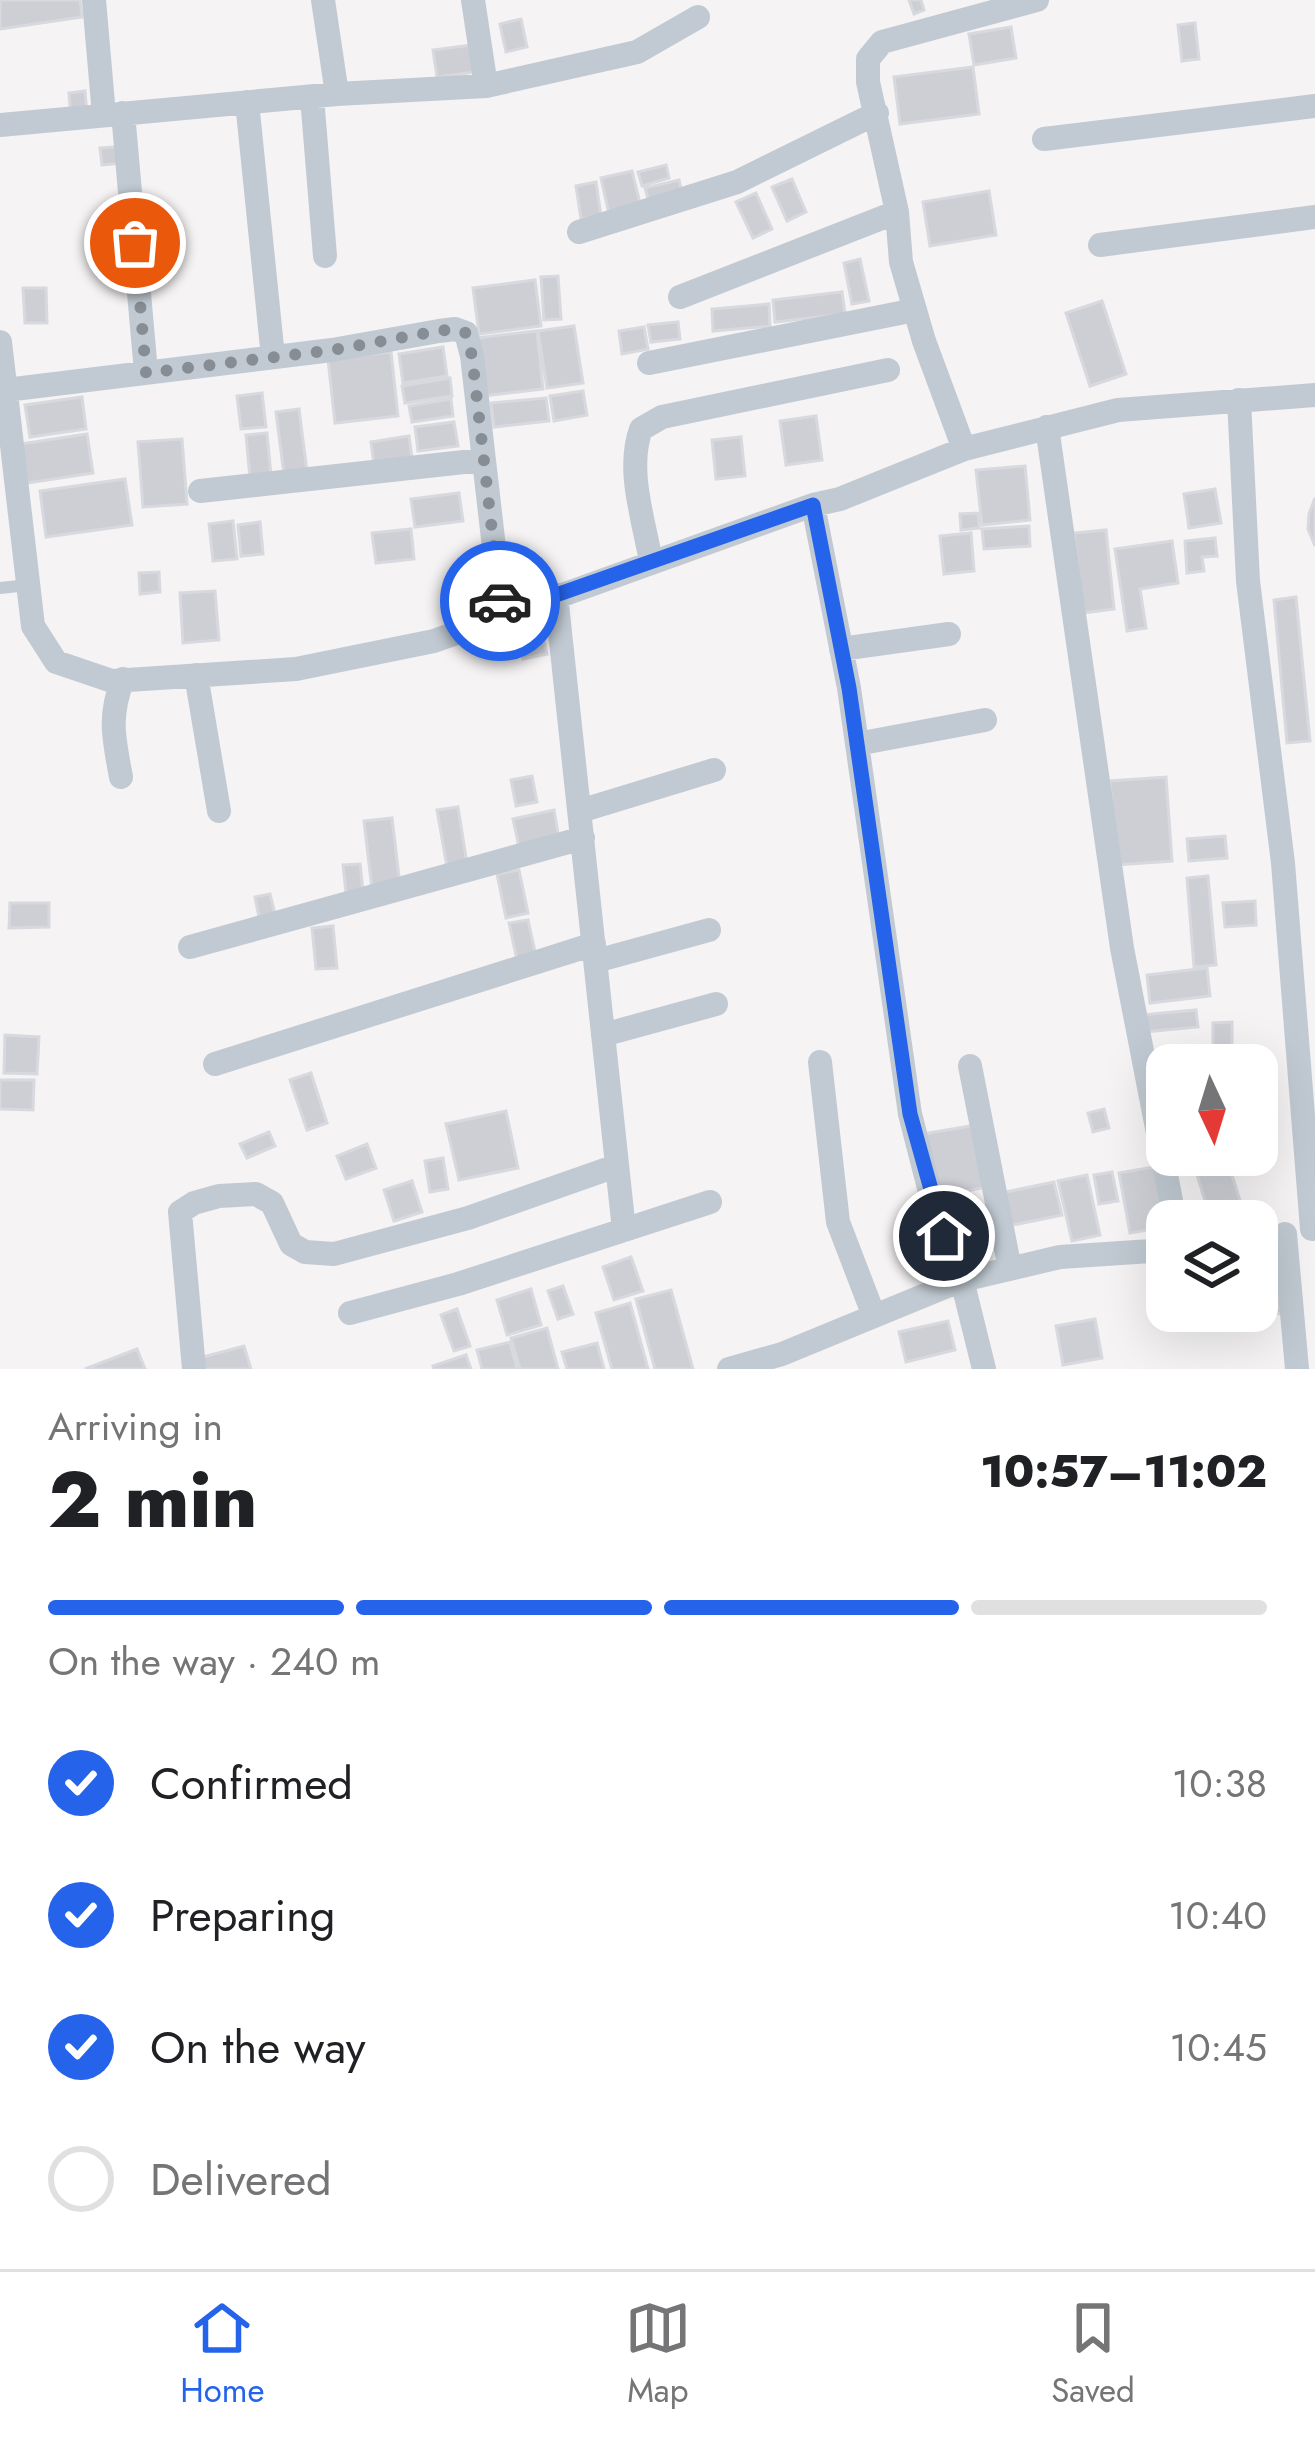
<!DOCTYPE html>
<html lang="en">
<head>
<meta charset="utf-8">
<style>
	:root { --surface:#fff; --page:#f6f6f6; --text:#202124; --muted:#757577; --line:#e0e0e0; --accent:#2563eb }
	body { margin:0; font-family:Jost,sans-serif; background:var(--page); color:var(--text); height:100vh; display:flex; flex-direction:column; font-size:45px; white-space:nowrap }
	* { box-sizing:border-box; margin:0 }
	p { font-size:39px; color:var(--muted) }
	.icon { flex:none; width:66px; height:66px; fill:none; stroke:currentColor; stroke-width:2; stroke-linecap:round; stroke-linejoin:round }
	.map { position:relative; height:1369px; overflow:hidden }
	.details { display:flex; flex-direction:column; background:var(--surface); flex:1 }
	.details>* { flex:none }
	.needle { width:78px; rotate:176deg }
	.fabs { position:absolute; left:1146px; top:1044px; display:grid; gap:24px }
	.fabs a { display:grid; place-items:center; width:132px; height:132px; border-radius:24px; background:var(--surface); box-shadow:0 12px 48px #0002; font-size:60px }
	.pin { position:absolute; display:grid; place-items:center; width:102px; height:102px; color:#fff; margin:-51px; border:6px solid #fff; border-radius:50%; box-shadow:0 3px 12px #0007 }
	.courier { position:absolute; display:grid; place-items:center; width:120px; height:120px; margin:-60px; border:9px solid #2563eb; border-radius:50%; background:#fff; color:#222; box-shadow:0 3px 15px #0007 }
	.headline em { font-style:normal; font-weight:800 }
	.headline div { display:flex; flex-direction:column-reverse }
	.headline { display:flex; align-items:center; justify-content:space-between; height:204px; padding:0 48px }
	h1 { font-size:78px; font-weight:800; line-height:90px }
	.bar { display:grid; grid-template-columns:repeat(4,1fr); gap:18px 12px; align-content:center; height:144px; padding:0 48px }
	.bar i { height:15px; border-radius:9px; background:var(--line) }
	.bar .selected { background:var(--accent) }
	.bar p { grid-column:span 4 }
	ol { padding:0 48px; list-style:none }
	li { display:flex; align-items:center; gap:36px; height:132px }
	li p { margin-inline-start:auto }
	li .icon { padding:12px; border-radius:50%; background:var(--accent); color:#fff; stroke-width:4 }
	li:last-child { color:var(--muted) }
	li i { width:66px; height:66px; border:6px solid var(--line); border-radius:50% }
	.dock { display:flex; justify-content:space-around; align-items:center; height:168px; border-top:3px solid var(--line); background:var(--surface); font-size:33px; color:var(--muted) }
	.dock a { display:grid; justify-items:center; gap:6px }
	.dock .selected { color:var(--accent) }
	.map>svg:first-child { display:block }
	.building { fill:#cdcfd5; stroke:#d7d9de; stroke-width:3 }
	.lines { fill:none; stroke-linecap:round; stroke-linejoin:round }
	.lane { stroke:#c1cad2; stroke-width:12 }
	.street { stroke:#c1cad2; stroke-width:24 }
	.done { stroke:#868d94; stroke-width:12; stroke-dasharray:0 21.6 }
	.route { stroke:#2563eb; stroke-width:15 }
</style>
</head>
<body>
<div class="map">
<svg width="1315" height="1369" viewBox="0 0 1315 1369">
	<rect width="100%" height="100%" fill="#f5f3f3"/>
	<path class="building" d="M0,0H80L82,17L0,29Z
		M909,0H921L924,10L914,14Z
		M521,19L527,47L506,52L500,24Z
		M1195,23L1199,59L1182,61L1178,25Z
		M1011,27L1016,58L974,65L969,34Z
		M472,45L475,72L437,77L433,50Z
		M973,67L979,114L900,124L894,77Z
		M85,91L87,116L71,118L69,93Z
		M125,146L126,163L102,165L100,148Z
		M666,165L669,178L642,186L638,172Z
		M632,171L641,207L609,214L601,178Z
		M792,179L806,212L787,221L772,187Z
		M679,180L683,197L650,206L645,188Z
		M596,182L601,216L581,219L576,186Z
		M989,191L996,235L930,246L923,202Z
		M756,193L772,229L753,238L736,202Z
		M860,259L869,301L852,304L844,263Z
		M558,276L561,319L544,320L541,277Z
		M535,280L541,326L479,334L473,288Z
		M23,288H46L47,323H25Z
		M842,292L845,314L775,322L773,300Z
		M1102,301L1126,374L1090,386L1066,313Z
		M769,304L770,326L713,331L712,309Z
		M678,322L680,339L651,342L648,325Z
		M574,326L583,383L547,388L538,331Z
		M644,327L648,349L622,354L619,331Z
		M537,331L543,389L483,396L476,338Z
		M443,347L447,376L403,383L399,354Z
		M391,352L398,416L335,423L328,359Z
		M450,378L452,396L405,403L402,386Z
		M583,391L587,415L554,421L550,396Z
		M262,393L266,427L241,429L237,396Z
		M82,397L86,429L30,437L25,405Z
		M546,398L549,421L494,427L491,403Z
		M451,399L453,416L412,422L409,406Z
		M299,409L307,472L284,475L276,412Z
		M816,416L822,460L786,465L780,421Z
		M454,422L458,446L418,451L415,427Z
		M267,433L271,476L250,478L246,435Z
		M87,434L93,473L27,483L21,444Z
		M409,436L412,458L374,464L371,442Z
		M741,437L745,476L716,479L712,440Z
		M182,439L187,504L143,507L138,442Z
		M1025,466L1030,520L982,525L976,470Z
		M125,479L132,525L46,537L40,491Z
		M1215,489L1221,523L1189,528L1184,494Z
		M459,493L463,521L415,527L411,499Z
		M1315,498V546L1308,529L1309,514Z
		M978,513L979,528L961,530L960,514Z
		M233,521L237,559L213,561L209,524Z
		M260,522L263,554L241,556L238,525Z
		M1029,526L1030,546L984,549L982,529Z
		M411,529L414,559L376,563L372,533Z
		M1106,530L1114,609L1083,613L1074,533Z
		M971,533L974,571L944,574L940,536Z
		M1215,538L1217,556L1202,557L1204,571L1187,573L1185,541Z
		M1172,541L1178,583L1140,589L1146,628L1127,631L1115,549Z
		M159,572L160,592L140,594L139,573Z
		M215,591L219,640L183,643L180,593Z
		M1296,597L1310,741L1287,743L1274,600Z
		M540,625L547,654L523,659L517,630Z
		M532,776L537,802L516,806L511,780Z
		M1166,777L1172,861L1116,865L1110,781Z
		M458,807L467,864L447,867L437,810Z
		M554,810L559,839L519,847L513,819Z
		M392,818L400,885L372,889L364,821Z
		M1225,836L1227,858L1189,861L1187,839Z
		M360,864L363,891L346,893L343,865Z
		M519,870L528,913L506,918L497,874Z
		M1208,876L1216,965L1194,967L1187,878Z
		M270,894L275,914L259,917L255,897Z
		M1255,901L1256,925L1225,927L1223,903Z
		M10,903H49V927L9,928Z
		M528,920L536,956L517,960L509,923Z
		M333,926L337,968L316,969L312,928Z
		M1207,968L1210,996L1150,1003L1147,975Z
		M1196,1010L1198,1027L1143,1032L1141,1015Z
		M1232,1022V1065H1213V1023Z
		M5,1035L39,1037L37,1074L4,1073Z
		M311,1073L327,1123L307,1130L290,1080Z
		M0,1080H34L33,1110L0,1109Z
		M1104,1109L1109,1128L1093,1132L1088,1113Z
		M506,1111L518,1168L459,1180L446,1124Z
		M976,1125L987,1187L935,1197L923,1134Z
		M269,1132L275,1146L247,1158L240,1144Z
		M367,1144L376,1168L346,1179L337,1156Z
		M1191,1155H1226L1241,1204L1209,1214Z
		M443,1158L448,1189L430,1192L425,1161Z
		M1154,1167L1165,1227L1130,1233L1119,1173Z
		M1112,1172L1118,1201L1099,1204L1094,1175Z
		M1087,1175L1100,1235L1072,1241L1058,1181Z
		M412,1181L422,1212L394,1221L384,1190Z
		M1054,1182L1062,1215L1008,1226L1001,1193Z
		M631,1257L643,1291L614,1300L603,1267Z
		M563,1286L573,1314L558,1319L548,1291Z
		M1283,1287L1286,1313L1248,1317L1247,1311H1257V1290Z
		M531,1289L541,1325L507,1335L497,1300Z
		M671,1290L693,1369H655L636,1299Z
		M630,1303L648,1369H612L596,1313Z
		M457,1309L470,1346L454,1351L441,1315Z
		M1095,1319L1102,1358L1063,1365L1056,1326Z
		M948,1321L955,1350L906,1362L899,1332Z
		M547,1328L558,1369H520L511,1338Z
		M510,1342L517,1369H482L477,1350Z
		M597,1343L604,1369H567L562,1352Z
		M244,1346L251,1369H202L199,1358Z
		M137,1349L145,1369H85Z
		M466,1355L471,1369H434L433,1366Z"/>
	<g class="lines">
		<path class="lane" d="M0,588L28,585"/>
		<path class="street" d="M94,0L104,115
			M323,0L337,94
			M473,0L486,86
			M312,97L325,256
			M247,102L273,357
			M123,113L146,372
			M0,125L337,94L486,86L637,52L698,17
			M1044,139L1315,106
			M579,232L737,182L877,113
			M1100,245L1315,217
			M680,297L897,212
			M0,342L33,626L56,662L112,681L296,669L434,641L813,505L840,499L964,449L1118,410L1315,395
			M649,363L915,310
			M6,390L332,350L439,331L455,329L466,333L472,356L502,617
			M1239,400L1248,581L1283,863L1312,1229
			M1047,427L1122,948L1175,1221
			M964,449L924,341L901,262L897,212L868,82V59L882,42L1037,0
			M200,491L482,460
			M651,562C644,520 626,470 641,429L662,417L888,370
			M556,595L624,1230
			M841,649L949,634
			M196,675L219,811
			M857,744L985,720
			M121,777C114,739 108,717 123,679
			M580,811L714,770
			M190,947L583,838
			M596,961L709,930
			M603,1035L716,1004
			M820,1062L838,1222L874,1316
			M215,1064L594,944
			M970,1066L1010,1269
			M1285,1234L1297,1369
			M350,1313L458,1284L710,1202
			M194,1369L180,1212L194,1203L219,1196L256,1194L272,1203L291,1244L305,1252L334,1254L468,1218L616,1166
			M729,1369L782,1354L962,1280L930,1192L910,1114L849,688L813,505
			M984,1369L962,1280L1060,1257L1167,1250"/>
	</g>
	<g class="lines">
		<path class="done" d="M135,243L146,373L332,350L439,331L455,329L466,333L472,356L500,601"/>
		<path class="route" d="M500,601L502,617L556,595L813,505L849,688L910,1114L944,1236"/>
	</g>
</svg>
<div class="fabs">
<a><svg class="needle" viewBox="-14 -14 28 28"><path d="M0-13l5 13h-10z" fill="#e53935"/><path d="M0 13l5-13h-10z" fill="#757577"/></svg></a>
<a><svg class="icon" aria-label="layers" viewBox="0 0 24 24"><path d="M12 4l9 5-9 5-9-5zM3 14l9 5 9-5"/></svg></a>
</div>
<div class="pin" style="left:135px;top:243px;background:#ea580c"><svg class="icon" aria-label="bag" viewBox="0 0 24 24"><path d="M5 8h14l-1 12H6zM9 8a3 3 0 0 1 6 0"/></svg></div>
<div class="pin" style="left:944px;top:1236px;background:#1f2937"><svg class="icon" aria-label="home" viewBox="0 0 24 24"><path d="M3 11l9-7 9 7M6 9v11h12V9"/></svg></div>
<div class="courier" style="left:500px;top:601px"><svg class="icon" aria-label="car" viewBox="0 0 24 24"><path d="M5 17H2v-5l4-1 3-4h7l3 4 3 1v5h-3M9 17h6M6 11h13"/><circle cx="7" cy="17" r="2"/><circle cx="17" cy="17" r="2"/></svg></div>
</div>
<section class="details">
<div class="headline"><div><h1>2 min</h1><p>Arriving in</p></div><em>10:57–11:02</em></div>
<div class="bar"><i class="selected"></i><i class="selected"></i><i class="selected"></i><i></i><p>On the way · 240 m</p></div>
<ol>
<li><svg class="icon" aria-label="check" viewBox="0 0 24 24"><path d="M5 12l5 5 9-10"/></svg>Confirmed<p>10:38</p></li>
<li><svg class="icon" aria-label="check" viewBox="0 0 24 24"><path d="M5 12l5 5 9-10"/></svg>Preparing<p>10:40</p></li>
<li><svg class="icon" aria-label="check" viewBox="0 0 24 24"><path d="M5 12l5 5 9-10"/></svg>On the way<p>10:45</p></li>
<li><i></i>Delivered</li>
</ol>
</section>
<nav class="dock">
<a class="selected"><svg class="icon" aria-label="home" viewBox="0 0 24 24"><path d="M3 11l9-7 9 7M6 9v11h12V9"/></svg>Home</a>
<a><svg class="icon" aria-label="map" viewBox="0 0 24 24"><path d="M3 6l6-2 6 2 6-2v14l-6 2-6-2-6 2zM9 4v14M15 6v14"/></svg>Map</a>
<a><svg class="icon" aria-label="saved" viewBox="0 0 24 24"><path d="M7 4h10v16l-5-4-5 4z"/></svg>Saved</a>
</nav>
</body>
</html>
